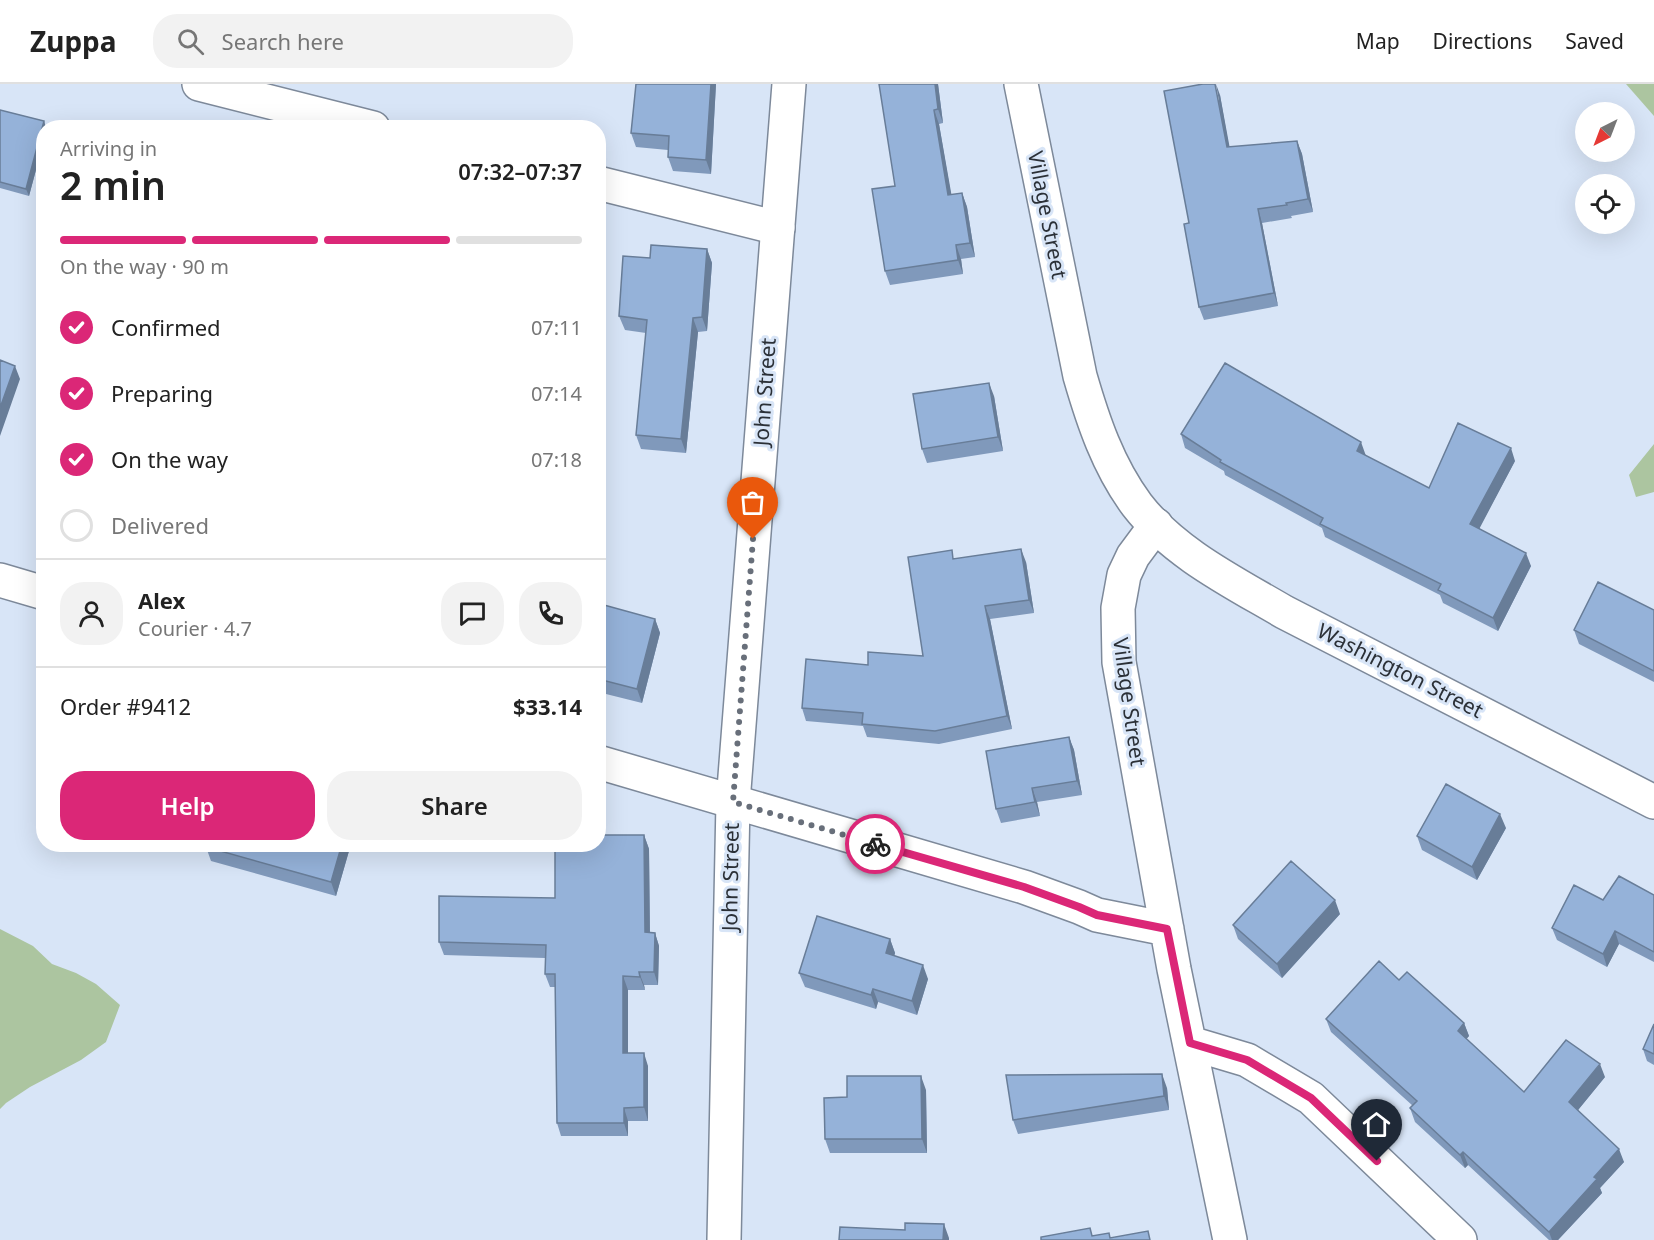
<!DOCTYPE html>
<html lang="en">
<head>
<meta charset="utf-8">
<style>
	:root { --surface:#fff; --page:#f2f2f2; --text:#222; --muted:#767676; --line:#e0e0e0; --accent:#db2777 }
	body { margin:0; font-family:"Noto Sans",sans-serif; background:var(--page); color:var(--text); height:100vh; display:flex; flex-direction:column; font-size:22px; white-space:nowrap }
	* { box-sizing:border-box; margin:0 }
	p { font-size:20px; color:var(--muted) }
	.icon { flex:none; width:33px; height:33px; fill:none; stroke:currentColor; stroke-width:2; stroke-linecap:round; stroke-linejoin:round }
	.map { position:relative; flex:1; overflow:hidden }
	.details { position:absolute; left:36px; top:36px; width:570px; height:732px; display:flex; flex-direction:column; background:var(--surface); border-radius:24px; box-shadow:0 6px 24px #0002 }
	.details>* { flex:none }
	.needle { width:39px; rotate:222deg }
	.buttons { position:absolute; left:1575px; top:18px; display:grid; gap:12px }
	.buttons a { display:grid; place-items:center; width:60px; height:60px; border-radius:50%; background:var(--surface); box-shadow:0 6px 24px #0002; font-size:30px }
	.pin { position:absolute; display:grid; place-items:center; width:51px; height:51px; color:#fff; margin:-62px -26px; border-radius:50% 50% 50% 0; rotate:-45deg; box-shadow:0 0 6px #0007 }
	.pin .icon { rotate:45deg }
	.courier { position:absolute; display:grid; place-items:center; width:60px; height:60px; margin:-30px; border:4px solid #db2777; border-radius:50%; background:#fff; color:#222; box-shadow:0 2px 8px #0007 }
	.head em { font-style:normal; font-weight:600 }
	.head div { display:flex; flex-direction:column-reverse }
	.head { display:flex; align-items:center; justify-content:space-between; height:102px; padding:0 24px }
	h1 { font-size:39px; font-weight:600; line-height:45px }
	.bar { display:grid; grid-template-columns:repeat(4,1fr); gap:9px 6px; align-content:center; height:72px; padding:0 24px }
	.bar i { height:8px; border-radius:4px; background:var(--line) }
	.bar .active { background:var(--accent) }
	.bar p { grid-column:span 4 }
	.line { display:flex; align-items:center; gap:15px; padding:0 24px; border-top:2px solid var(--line) }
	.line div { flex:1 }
	.round { display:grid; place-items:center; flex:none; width:63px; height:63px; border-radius:24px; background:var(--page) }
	ol { padding:0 24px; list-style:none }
	li { display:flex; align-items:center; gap:18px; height:66px }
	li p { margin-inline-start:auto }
	li .icon { padding:6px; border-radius:50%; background:var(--accent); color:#fff; stroke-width:4 }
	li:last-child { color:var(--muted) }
	li i { width:33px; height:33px; border:3px solid var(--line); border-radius:50% }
	.action { display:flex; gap:12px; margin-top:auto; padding:12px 24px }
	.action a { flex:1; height:69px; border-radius:24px; background:var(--accent); color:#fff; font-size:24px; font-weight:600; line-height:69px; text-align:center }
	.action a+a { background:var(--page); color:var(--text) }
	header { display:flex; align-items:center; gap:36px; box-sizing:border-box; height:84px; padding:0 30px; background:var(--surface); border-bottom:2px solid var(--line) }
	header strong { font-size:28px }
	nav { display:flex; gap:33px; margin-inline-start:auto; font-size:21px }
	.search { width:420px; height:54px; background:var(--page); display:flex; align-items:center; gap:15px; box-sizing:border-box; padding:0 21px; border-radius:24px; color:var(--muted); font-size:22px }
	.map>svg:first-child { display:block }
	.green { fill:#acc5a0 }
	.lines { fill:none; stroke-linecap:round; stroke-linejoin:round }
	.street-casing { stroke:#7d899a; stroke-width:36 }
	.secondary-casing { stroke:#7d899a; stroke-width:36 }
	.street { stroke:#fff; stroke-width:33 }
	.secondary { stroke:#fff; stroke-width:33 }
	.wall { fill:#8099bb }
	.shaded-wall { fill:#687d98 }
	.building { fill:#95b2d9; stroke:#687d98; stroke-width:1.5 }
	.done { stroke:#686f7a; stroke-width:6; stroke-dasharray:0 10.8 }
	.route { stroke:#db2777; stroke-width:8 }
	.labels { text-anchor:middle; stroke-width:6; stroke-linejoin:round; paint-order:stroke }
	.street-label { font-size:21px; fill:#2b3037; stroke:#d8e5f7 }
</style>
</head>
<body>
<header>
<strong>Zuppa</strong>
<div class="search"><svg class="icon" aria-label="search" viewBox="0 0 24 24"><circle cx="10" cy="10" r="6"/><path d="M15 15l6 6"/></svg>Search here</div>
<nav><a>Map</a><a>Directions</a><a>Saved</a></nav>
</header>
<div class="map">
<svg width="1654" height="1156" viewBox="0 0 1654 1156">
	<rect width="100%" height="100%" fill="#d8e5f7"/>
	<path class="green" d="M1626,0H1654V32Z
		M1654,360V408L1636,413L1629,391Z
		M0,845L33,862L52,880L76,889L96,900L120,921L106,958L81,976L30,1003L6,1019L0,1025Z"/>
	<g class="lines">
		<defs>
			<path id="street" d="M199,0L373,44
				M598,99L778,144
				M1156,441L1133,472L1124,491L1118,524L1119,578L1174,885L1230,1156
				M0,496L44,509
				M598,678L1024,803L1079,823L1097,831L1167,845
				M1190,959L1247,976L1311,1014L1460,1156"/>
			<path id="secondary" d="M1021,0L1080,292C1093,337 1108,382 1137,421C1174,469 1233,498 1284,528L1654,718
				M724,1156L733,718L789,0"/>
		</defs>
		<use href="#street" class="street-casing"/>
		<use href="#secondary" class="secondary-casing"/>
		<use href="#street" class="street"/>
		<use href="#secondary" class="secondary"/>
	</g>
	<path class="wall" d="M636,0H716L711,90L673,87L668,73V66L636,63L631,49Z
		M938,0L943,39L939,40L951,111L962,109L967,123L975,173L961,175L963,190L890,201L885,187L895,102Z
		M1220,11L1229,63L1297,57L1302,70L1313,128L1291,132L1292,134L1262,139L1278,222L1204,236L1199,223L1189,139Z
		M0,26L44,37L46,44H44V56L29,112L0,104Z
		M707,165L712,179L707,247L698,248L686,369L641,365L636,351L646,249L625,246L619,232Z
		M994,312L1003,367L927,379L922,365Z
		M1181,350L1366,372L1429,404L1515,377L1479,444L1531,482L1498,547L1443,519L1440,511L1325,453L1322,444L1225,391L1224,387L1185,364Z
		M955,474L1026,478L1034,529L990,535L1012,645L939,660L867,653L863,642L806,637L802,624L868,581L923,572Z
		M1654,526V598L1579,560L1574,546Z
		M598,528L655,535L660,549L642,619L598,608Z
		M1069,653L1074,666L1082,711L1037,718L1040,732L1001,739L996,725Z
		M1506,744L1477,796L1422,766L1417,752Z
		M644,751L649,765L650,848L655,849L659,862L658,901H644L645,906H628V969L648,982V1037H628V1052H561L557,1039L555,903H550L545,890V874L444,871L439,858L555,814Z
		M351,760L336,812L211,777L206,763Z
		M1654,811V878L1619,860L1607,883L1557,856L1552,844L1603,816Z
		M1340,830L1282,894L1238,855L1233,841Z
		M890,855L895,869L894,872L928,895L917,931L878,918L876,925L805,903L799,889Z
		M1399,896L1464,939L1469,952L1466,955L1524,1008L1605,993L1578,1026L1624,1078L1600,1104L1602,1109L1558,1156H1549L1468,1081L1465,1084L1415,1038L1410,1024L1413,1022L1331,948L1326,935Z
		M1654,940V981L1647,977L1643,965Z
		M1167,1004L1169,1026L1018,1050L1013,1036Z
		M926,1006L927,1069H830L825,1055L847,1013Z"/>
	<path class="shaded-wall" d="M711,0H716L711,90L706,76Z
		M935,0H938L943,39L938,25Z
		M1216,0L1220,11L1232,76L1227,63Z
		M934,26L939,40L954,125L948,111Z
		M44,37L46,44H44V56L29,112L26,105Z
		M1297,57L1302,70L1313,128L1308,115Z
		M962,109L967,123L975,173L970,159Z
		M1258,125L1262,139L1278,222L1274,209Z
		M956,161L961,175L963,190L958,176Z
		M707,165L712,179L707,247L702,233Z
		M693,234L698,248L686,369L681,355Z
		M15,282L20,295L0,352V324Z
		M989,299L994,312L1003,367L998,353Z
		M1361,358L1366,372L1357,367Z
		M1511,364L1515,377L1475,453L1470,440Z
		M1021,465L1026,478L1034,529L1029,516Z
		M1526,469L1531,482L1498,547L1493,534Z
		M985,522L990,535L1012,645L1007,632Z
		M655,535L660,549L642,619L637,605Z
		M1069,653L1074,666L1082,711L1077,697Z
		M1032,704L1037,718L1040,732L1035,718Z
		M1500,730L1506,744L1477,796L1472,783Z
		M644,751L649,765L650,861L645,848Z
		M342,760H351L336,812L331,798Z
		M1335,816L1340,830L1282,894L1277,880Z
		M1615,847L1619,860L1607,883L1603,870Z
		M655,849L659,862L658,901L654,888Z
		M890,855L895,869L891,883L886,869Z
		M923,881L928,895L917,931L912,917Z
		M639,888L644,901L645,906L640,893Z
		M623,892L628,906V982L623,969Z
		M873,905L878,918L876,925L871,911Z
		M1464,939L1469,952L1462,960L1458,947Z
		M644,969L648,982V1037L644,1023Z
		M1600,980L1605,993L1574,1031L1569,1018Z
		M1162,990L1167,1004L1169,1026L1164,1012Z
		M921,992L926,1006L927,1069L922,1055Z
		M624,1024L628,1037V1052L624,1039Z
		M1619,1065L1624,1078L1600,1104L1602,1109L1558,1156H1552L1549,1148L1594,1093Z
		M1463,1068L1468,1081L1465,1084L1460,1071Z
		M944,1140L949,1154V1156H943Z"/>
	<path class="building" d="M636,0H711L706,76L668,73L669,52L631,49Z
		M879,0H935L938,25L934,26L948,111L962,109L970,159L956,161L958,176L885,187L872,105L895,102Z
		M1203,0H1215L1227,63L1297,57L1308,115L1286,119L1287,121L1258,125L1274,209L1199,223L1184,140L1189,139L1164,7Z
		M0,26L44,37L26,105L0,98Z
		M651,161L707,165L702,233L693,234L681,355L636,351L647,236L619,232L623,172L650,174Z
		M0,276L15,282L0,324Z
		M1225,279L1361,358L1357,367L1429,404L1458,339L1511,364L1470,440L1526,469L1493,534L1438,506L1441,500L1320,440L1323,434L1220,378L1221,376L1181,350Z
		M989,299L998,353L922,365L913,310Z
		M1021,465L1029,516L985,522L1007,632L935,647L862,640L863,629L802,624L806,575L868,581V568L923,572L908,473L952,466L953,475Z
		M1598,498L1654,526V587L1574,546Z
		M604,521L655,535L637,605L598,595V528H601Z
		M1069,653L1077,697L1032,704L1035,718L996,725L986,667Z
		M1446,700L1500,730L1472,783L1417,752Z
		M598,751H644L645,848L655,849L654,888H639L640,893L623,892V969H644V1023L624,1024V1039H557L555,890H545L546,861L439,858V812L555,814V760H598Z
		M206,760H342L331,798L206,763Z
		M1291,777L1335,816L1277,880L1233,841Z
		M1619,792L1654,811V868L1615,847L1603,870L1552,844L1574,801L1603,816Z
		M817,832L890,855L886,869L923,881L912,917L873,905L871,911L799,889Z
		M1379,877L1399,896L1407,888L1464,939L1458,947L1524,1008L1566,956L1600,980L1569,1018L1619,1065L1594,1093L1597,1095L1549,1148L1463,1068L1460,1071L1410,1024L1417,1017L1326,935Z
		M1654,940V970L1643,965Z
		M1162,990L1164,1012L1013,1036L1006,991Z
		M847,992H921L922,1055H825L824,1014L847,1013Z
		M905,1139L944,1140L943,1156H839L840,1143L905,1146Z
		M1090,1144L1092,1152L1109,1149L1110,1154L1148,1147L1150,1156H1041V1153Z"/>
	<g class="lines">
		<path class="done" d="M753,455L733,718L875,760"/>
		<path class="route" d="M875,760L1024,803L1079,823L1097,831L1167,845L1190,959L1247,976L1311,1014L1377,1077"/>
	</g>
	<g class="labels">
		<g class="street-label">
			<text transform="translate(1047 131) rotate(79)" y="7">Village Street</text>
			<text transform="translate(765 308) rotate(-86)" y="7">John Street</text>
			<text transform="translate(1400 587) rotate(27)" y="7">Washington Street</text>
			<text transform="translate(1129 618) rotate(82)" y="7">Village Street</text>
			<text transform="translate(731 793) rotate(-89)" y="7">John Street</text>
		</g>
	</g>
</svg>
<div class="buttons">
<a><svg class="needle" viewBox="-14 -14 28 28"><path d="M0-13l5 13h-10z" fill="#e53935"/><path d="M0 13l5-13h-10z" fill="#767676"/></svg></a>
<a><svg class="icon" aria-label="locate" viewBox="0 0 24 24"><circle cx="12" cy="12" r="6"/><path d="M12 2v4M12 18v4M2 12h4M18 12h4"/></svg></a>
</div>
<div class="pin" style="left:753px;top:455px;background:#ea580c"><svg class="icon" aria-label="bag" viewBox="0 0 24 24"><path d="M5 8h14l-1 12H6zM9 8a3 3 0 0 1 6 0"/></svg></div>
<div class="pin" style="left:1377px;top:1077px;background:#1f2937"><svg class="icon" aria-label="home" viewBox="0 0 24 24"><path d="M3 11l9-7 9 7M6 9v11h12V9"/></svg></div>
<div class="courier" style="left:875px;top:760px"><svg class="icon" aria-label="bike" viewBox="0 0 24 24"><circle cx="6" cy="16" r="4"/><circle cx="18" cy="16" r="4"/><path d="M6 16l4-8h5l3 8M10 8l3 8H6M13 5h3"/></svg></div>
<section class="details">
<div class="head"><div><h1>2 min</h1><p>Arriving in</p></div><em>07:32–07:37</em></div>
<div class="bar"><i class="active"></i><i class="active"></i><i class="active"></i><i></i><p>On the way · 90 m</p></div>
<ol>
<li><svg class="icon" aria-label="check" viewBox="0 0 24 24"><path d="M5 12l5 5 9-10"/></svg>Confirmed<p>07:11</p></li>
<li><svg class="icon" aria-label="check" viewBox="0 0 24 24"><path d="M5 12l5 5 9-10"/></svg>Preparing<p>07:14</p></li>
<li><svg class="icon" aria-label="check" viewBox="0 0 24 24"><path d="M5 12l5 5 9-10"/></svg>On the way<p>07:18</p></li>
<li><i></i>Delivered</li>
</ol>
<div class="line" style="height:108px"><a class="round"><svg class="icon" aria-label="person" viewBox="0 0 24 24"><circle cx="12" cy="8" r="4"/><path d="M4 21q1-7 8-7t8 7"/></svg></a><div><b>Alex</b><p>Courier · 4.7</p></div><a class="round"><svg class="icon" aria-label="chat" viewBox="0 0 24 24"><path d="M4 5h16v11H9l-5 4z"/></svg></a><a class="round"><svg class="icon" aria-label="phone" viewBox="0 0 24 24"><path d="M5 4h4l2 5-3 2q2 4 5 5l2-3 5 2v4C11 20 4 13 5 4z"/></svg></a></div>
<div class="line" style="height:78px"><div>Order #9412</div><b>$33.14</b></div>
<div class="action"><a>Help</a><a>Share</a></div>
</section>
</div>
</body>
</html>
